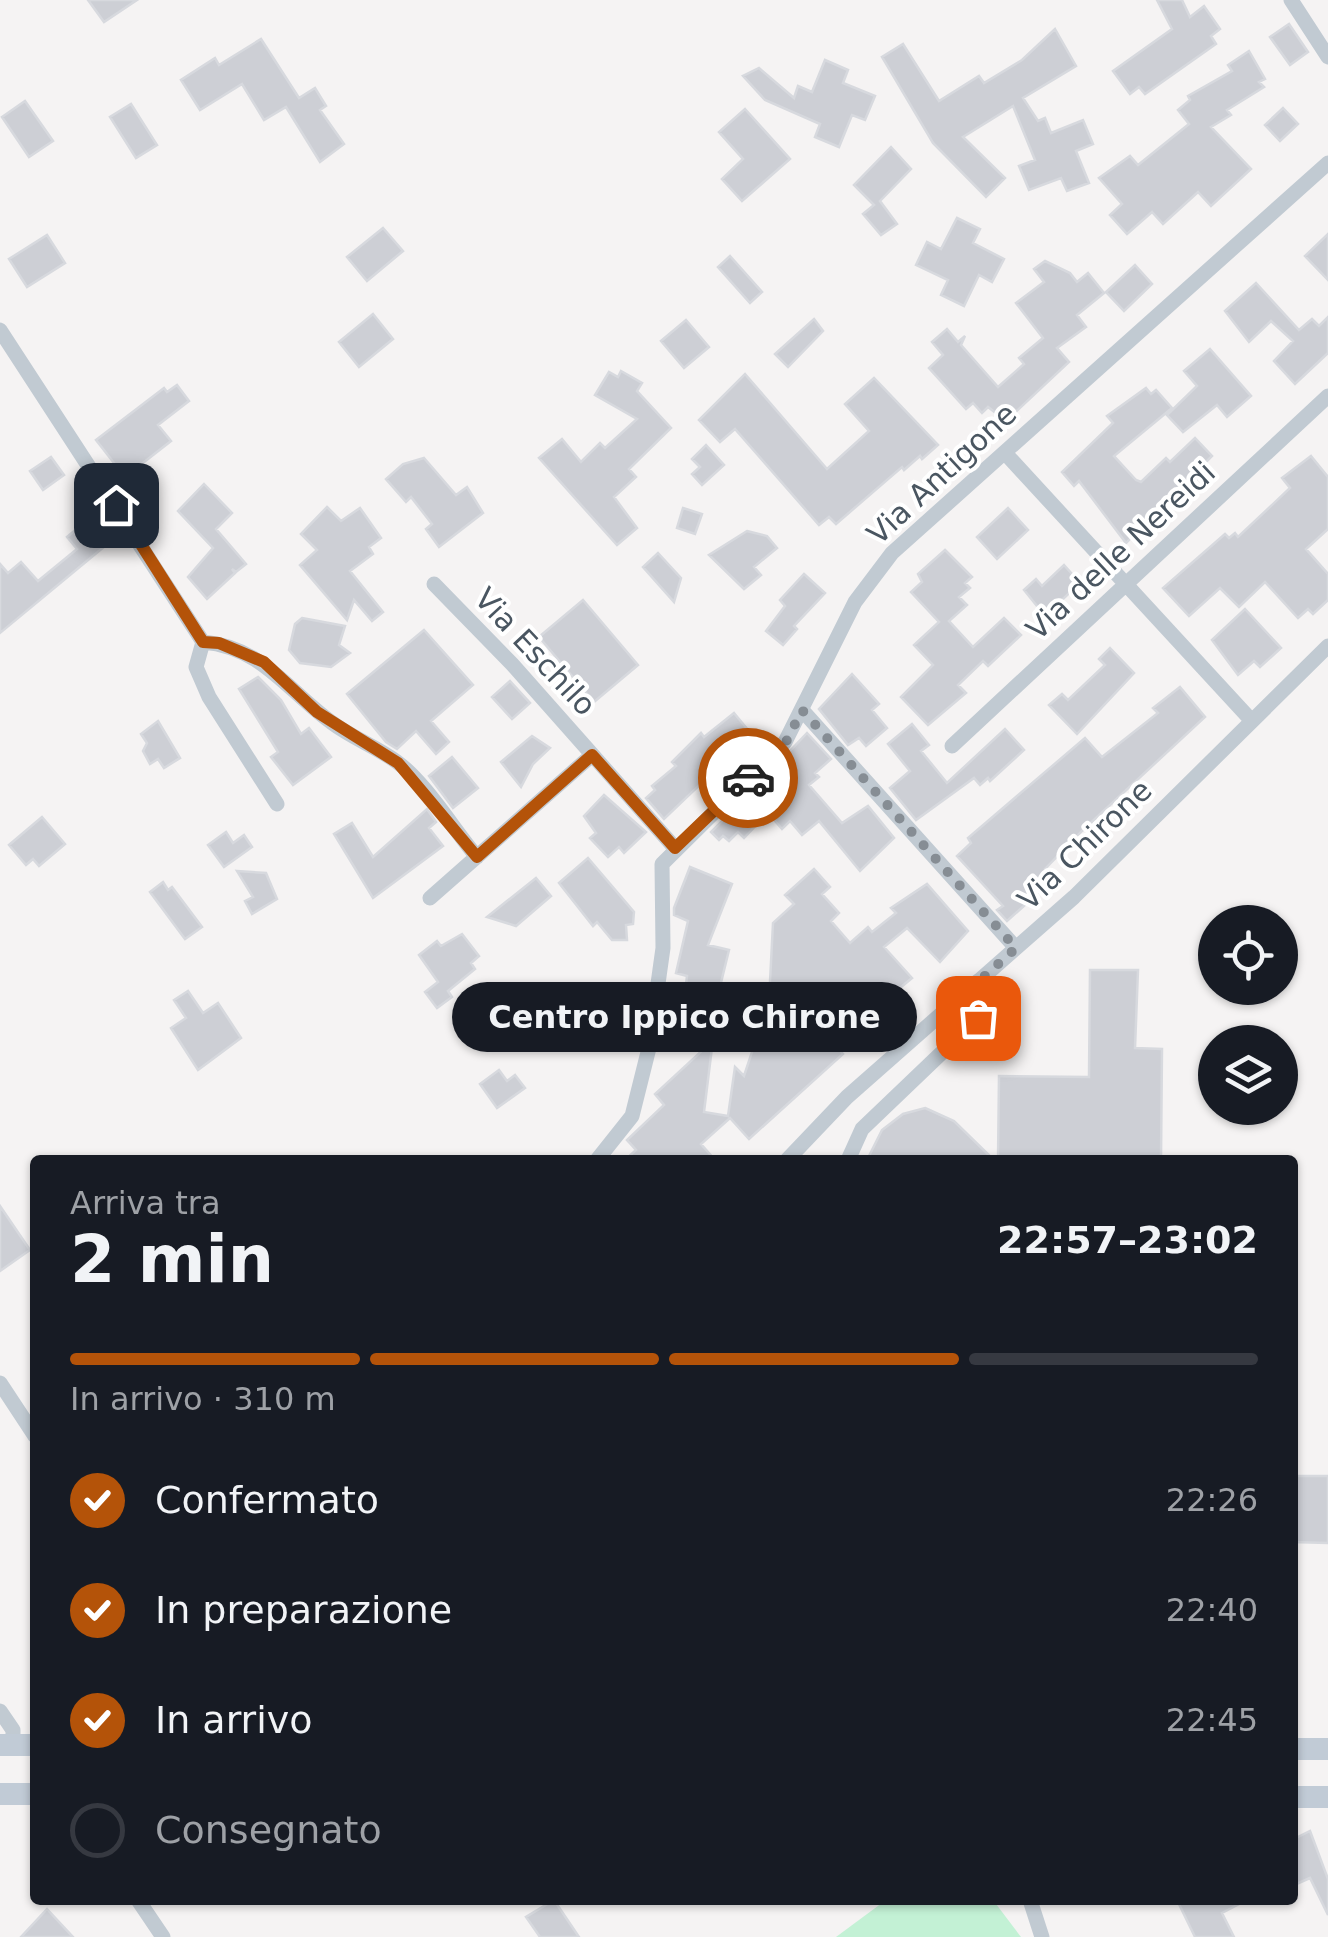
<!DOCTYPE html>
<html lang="it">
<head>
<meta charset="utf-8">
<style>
	:root { --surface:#171b24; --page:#242831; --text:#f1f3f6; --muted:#9ea1a6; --line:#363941; --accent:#b45309 }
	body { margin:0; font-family:"DejaVu Sans",sans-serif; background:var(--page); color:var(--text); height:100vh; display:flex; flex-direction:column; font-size:38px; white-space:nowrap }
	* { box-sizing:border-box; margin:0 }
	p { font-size:32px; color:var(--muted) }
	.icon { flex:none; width:55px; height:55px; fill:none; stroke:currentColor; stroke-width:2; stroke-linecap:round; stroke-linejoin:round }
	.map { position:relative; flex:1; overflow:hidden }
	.details { position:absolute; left:30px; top:1155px; width:1268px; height:750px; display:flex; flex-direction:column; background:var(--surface); border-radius:10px; box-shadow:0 2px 8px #0004 }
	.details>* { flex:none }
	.controls { position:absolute; left:1198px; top:905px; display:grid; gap:20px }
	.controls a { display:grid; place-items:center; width:100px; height:100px; border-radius:50%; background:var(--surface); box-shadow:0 2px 8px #0004; font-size:50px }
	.pin { position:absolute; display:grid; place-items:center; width:85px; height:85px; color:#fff; margin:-42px; border-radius:20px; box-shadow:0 5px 15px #0006 }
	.courier { position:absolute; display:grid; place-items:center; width:100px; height:100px; margin:-50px; border:8px solid #b45309; border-radius:50%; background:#fff; color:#222; box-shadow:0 2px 12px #0007 }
	.bubble { position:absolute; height:70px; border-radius:35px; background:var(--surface); box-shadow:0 2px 8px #0004; font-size:32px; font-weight:600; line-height:70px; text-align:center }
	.headline em { font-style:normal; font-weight:600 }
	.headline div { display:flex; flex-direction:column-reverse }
	.headline { display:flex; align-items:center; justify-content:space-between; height:170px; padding:0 40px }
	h1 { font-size:65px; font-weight:600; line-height:75px }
	.bar { display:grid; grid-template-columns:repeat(4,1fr); gap:15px 10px; align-content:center; height:120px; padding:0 40px }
	.bar i { height:12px; border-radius:8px; background:var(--line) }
	.bar .selected { background:var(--accent) }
	.bar p { grid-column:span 4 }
	ol { padding:0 40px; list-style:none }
	li { display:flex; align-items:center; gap:30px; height:110px }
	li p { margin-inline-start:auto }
	li .icon { padding:10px; border-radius:50%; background:var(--accent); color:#fff; stroke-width:4 }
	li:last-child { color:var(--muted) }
	li i { width:55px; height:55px; border:5px solid var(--line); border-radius:50% }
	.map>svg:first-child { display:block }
	.garden { fill:#c3f1d5 }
	.building { fill:#cdcfd5; stroke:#d7d9de; stroke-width:2.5 }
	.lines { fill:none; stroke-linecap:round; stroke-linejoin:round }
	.street { stroke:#c1cad2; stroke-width:15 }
	.secondary { stroke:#c1cbd6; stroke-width:22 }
	.done { stroke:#868d94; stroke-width:10; stroke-dasharray:0 18 }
	.route { stroke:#b45309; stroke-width:12 }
	.labels { text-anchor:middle; stroke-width:8; stroke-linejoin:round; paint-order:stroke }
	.street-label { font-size:30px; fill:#4a5661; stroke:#fff }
</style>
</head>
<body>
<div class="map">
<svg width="1328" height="1937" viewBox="0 0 1328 1937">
	<rect width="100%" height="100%" fill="#f5f3f3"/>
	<path class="garden" d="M886,1900H993L1021,1937H836Z"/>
	<path class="building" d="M88,0H137L104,22Z
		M1157,0H1182L1190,17L1204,6L1220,29L1211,36L1216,44L1145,94L1139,87L1130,94L1113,71L1172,29Z
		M1289,24L1308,52L1290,65L1270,37Z
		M1055,29L1076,66L1023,98L1038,121L1045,118L1051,133L1083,120L1093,144L1076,151L1089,183L1067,191L1061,178L1029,190L1019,166L1035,160L1013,106L963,137L1005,178L986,197L933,143L882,57L903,44L939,101L979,76L984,83L1022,60Z
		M261,39L299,98L315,88L326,106L320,110L344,144L320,162L286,107L264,120L242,84L200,110L181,80L215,58L219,65Z
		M1249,51L1265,79L1259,82L1264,87L1227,110L1231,115L1211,127L1251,169L1211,206L1198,192L1163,224L1152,212L1127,234L1110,215L1122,204L1099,178L1130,156L1138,165L1189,124L1178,110L1190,100L1188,96L1232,71L1228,65Z
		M825,60L848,70L843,83L875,96L865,120L852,115L839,147L815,137L820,124L765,100L743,76L759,68L794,98L798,86L812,92Z
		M25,101L53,141L29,157L2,117Z
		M131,104L157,145L136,158L110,117Z
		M1283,108L1298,124L1280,141L1265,125Z
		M745,109L790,159L742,201L722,179L743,159L719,132Z
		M891,147L911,169L880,201L897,224L881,235L863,214L874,205L854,185Z
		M957,218L980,229L973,243L1004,259L992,282L979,275L964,306L941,295L948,280L916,265L927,242L941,249Z
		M383,228L403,251L367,281L347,257Z
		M1328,234V280L1305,256Z
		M47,235L65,263L27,287L9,259Z
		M730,256L762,292L750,303L718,267Z
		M1045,261L1070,273L1077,282L1088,273L1104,293L1077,315L1086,327L1057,348L1069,362L1006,421L988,407L982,413L973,403L966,409L929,368L943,355L932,342L947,329L958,342L965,336L961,345L998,387L1024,364L1019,358L1043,338L1016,303L1044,282L1034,269Z
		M1135,265L1152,284L1124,311L1106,292Z
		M1256,283L1299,330L1312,319L1319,326L1328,317V353L1295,384L1274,361L1293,341L1271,321L1249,342L1225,311Z
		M373,314L393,339L359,367L339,342Z
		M814,319L823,331L788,367L775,354Z
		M686,320L709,347L684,368L661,341Z
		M1210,349L1251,396L1227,417L1217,405L1183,432L1167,415L1197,386L1184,371Z
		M621,371L642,383L637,391L671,428L629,469L636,477L614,497L637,528L617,545L539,458L562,439L581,462L600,443L605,448L637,419L595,395L609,372L618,377Z
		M745,374L827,469L869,431L845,404L874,378L938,445L922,459L920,456L904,470L902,467L836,524L829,517L819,525L735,429L720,442L699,420Z
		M177,385L189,401L158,425L171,441L125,477L96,440L164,388L167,392Z
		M1146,388L1151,394L1156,390L1172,408L1114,456L1136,480L1141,482L1166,458L1170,462L1195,438L1212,456L1204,464L1208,468L1191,485L1186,480L1126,543L1079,481L1074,486L1062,472L1113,423L1107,416Z
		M706,445L724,465L702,485L692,474L700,467L692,459Z
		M1311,456L1328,477V529L1306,549L1328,574V600L1313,614L1308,609L1298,618L1265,582L1239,607L1220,588L1189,616L1163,588L1225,534L1229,538L1235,533L1238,537L1290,488L1282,478Z
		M51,457L64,475L43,490L30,471Z
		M424,458L456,495L467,487L483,513L439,547L426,529L432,524L411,497L406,502L386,479L403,464Z
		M137,484L147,496L130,509L121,496Z
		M204,484L232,513L216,529L246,564L236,572L232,569L235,573L207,599L188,577L213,548L178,511Z
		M327,507L341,521L360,508L381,538L369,547L373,554L350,571L383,612L372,621L354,600L347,620L300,565L317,550L301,534Z
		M683,508L702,514L695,534L677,528Z
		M1008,508L1028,530L997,559L977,537Z
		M91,517L111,541L0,633V564L8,573L21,562L38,581L77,549L67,537Z
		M747,531L767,536L777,548L754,567L761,575L744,589L709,555Z
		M945,550L972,577L965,583L970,588L959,597L967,605L949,621L973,647L1004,618L1021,635L988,666L983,661L958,685L966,693L928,725L901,697L933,665L914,645L939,622L911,592L922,582L918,574Z
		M658,553L681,578L674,602L643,567Z
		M1064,565L1080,583L1045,616L1024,590L1036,579L1042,586Z
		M804,574L825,593L794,626L797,629L783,645L766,631L785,606L780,600Z
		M583,600L638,665L594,702L539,637Z
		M1245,609L1281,648L1260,667L1254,661L1238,675L1212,640Z
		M302,618L345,626L339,645L350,653L331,667L300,663L289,650L295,624Z
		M424,630L473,685L431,721L449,742L436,754L416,731L397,749L386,742L347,694Z
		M1110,648L1134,673L1077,734L1049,705L1062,694L1068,700L1105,665L1099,659Z
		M852,674L879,704L872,710L887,728L866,746L859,738L848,745L819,709Z
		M258,677L281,700L301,734L309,728L331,757L293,785L271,757L278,752L239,689Z
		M510,681L530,703L512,719L492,697Z
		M1180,687L1205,717L1082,831L1045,869L1054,879L1007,921L997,910L1003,906L957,856L971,843L968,838L1085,738L1102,757L1158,713L1153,708Z
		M734,713L763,748L751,760L744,751L736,759L732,754L664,819L646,798L655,790L652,786L676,766L672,762L701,733L704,737Z
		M158,721L180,758L164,768L158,759L150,764L143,751L147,743L141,734Z
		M912,724L929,745L921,751L947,783L1005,729L1024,750L990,781L988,778L980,785L974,778L916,820L890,788L910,771L888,744Z
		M807,733L831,759L815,773L819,777L809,785L842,823L868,806L894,838L860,871L819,821L802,835L790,821L782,829L769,814L784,800L765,777Z
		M532,736L550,748L533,764L521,787L501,762Z
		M452,757L478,788L453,808L429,776Z
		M604,795L646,832L624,853L619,847L608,857L590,838L596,833L584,816Z
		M740,803L763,818L744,838L738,832L729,841L723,836L719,840L711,832Z
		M427,809L436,822L429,828L443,846L373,898L334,834L352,823L373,857Z
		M42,817L65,844L39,866L33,859L26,865L9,845Z
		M226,832L233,843L244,835L252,847L224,867L208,845Z
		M588,858L634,912L633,924L626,925L627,940H612L597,922L593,926L559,883Z
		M690,867L732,884L708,945L729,950L719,991L704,1112L728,1116L735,1067L744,1076L769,1001L773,923L794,904L785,895L814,869L830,887L822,894L839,913L831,921L850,943L868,927L872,932L896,913L891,908L927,884L968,931L940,962L907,928L884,947L912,978L833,1043L843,1054L749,1139L730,1118L701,1144L715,1160H625L636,1150L627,1140L664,1105L655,1094L705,1048L679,1045L687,976L676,973L688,921L674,915V908Z
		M237,871L266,873L277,899L252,914L245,901L253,897Z
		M536,878L551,896L516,926L487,917Z
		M163,882L168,890L172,887L202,927L185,939L150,892Z
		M462,934L479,956L471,963L475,969L448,991L452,997L437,1008L425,992L438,982L419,955L437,941L441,946Z
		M1090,970H1138L1135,1048L1162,1049L1161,1160H998L999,1076L1089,1077Z
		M188,991L203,1013L218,1003L241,1038L198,1070L171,1028L186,1018L174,1000Z
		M499,1070L507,1081L515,1075L525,1088L497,1108L480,1084Z
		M925,1108L954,1121L994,1160H867L882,1130L903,1114Z
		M0,1206L30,1250L0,1271Z
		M1292,1476H1328V1543L1292,1542Z
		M1310,1831L1328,1879V1915L1310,1878L1292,1886V1840Z
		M554,1900L579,1937H540L526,1917Z
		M1177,1900H1247L1222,1913L1234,1937H1195Z
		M47,1909L73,1937H21Z"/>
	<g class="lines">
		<path class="street" d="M1291,0L1328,57
			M0,330L203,642
			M1005,453L1251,720
			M434,584L512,664L675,848
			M203,642C262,647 288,691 331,722C352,738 377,747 397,762C425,782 454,830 477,857
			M203,642L196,667L209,697L277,804
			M802,710L1016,948
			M952,746L1328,396
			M430,898L592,755
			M597,1160L632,1116L649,1048L663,948L662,864L785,742L855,602L892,553L1328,163
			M787,1160L847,1097L1074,897L1328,646
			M848,1160L862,1129L978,1018V981
			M0,1383L35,1436
			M0,1711L13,1730V1745
			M138,1900L163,1937
			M1030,1900L1042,1937"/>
		<path class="secondary" d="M0,1745H35
			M1292,1749H1328
			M0,1794H35
			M1292,1797H1328"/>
	</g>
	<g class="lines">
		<path class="done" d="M748,778L786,742L802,710L1016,948L978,982V1018"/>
		<path class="route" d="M116,505L203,642L219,643L264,662L317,712L398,763L477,857L592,755L675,848L748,778"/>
	</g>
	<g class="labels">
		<g class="street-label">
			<text transform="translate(942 474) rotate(-43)" y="10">Via Antigone</text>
			<text transform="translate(1121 551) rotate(-43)" y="10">Via delle Nereidi</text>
			<text transform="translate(535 652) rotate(47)" y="10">Via Eschilo</text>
			<text transform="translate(1085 845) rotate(-44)" y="10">Via Chirone</text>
		</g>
	</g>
</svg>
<div class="controls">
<a><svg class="icon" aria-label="locate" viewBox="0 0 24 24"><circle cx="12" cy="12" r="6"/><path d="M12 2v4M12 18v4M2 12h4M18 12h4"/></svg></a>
<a><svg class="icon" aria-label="layers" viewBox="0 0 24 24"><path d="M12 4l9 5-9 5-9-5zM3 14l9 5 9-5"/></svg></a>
</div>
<div class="pin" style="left:978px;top:1018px;background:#ea580c"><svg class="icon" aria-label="bag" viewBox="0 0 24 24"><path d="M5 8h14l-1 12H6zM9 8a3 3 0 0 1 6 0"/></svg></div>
<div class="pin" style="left:116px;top:505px;background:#1f2937"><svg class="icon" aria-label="home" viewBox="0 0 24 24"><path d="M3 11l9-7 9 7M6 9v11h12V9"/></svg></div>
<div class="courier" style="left:748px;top:778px"><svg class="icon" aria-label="car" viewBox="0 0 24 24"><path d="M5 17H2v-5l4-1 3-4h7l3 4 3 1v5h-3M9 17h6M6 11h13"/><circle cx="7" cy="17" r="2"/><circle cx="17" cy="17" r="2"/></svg></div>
<div class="bubble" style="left:452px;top:982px;width:465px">Centro Ippico Chirone</div>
<section class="details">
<div class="headline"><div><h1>2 min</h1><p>Arriva tra</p></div><em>22:57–23:02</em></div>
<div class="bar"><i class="selected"></i><i class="selected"></i><i class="selected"></i><i></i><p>In arrivo · 310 m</p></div>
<ol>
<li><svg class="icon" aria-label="check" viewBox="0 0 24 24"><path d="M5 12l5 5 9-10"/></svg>Confermato<p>22:26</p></li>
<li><svg class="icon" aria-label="check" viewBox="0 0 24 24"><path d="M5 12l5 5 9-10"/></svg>In preparazione<p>22:40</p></li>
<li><svg class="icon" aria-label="check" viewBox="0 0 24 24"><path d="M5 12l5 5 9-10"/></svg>In arrivo<p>22:45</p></li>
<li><i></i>Consegnato</li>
</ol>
</section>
</div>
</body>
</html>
